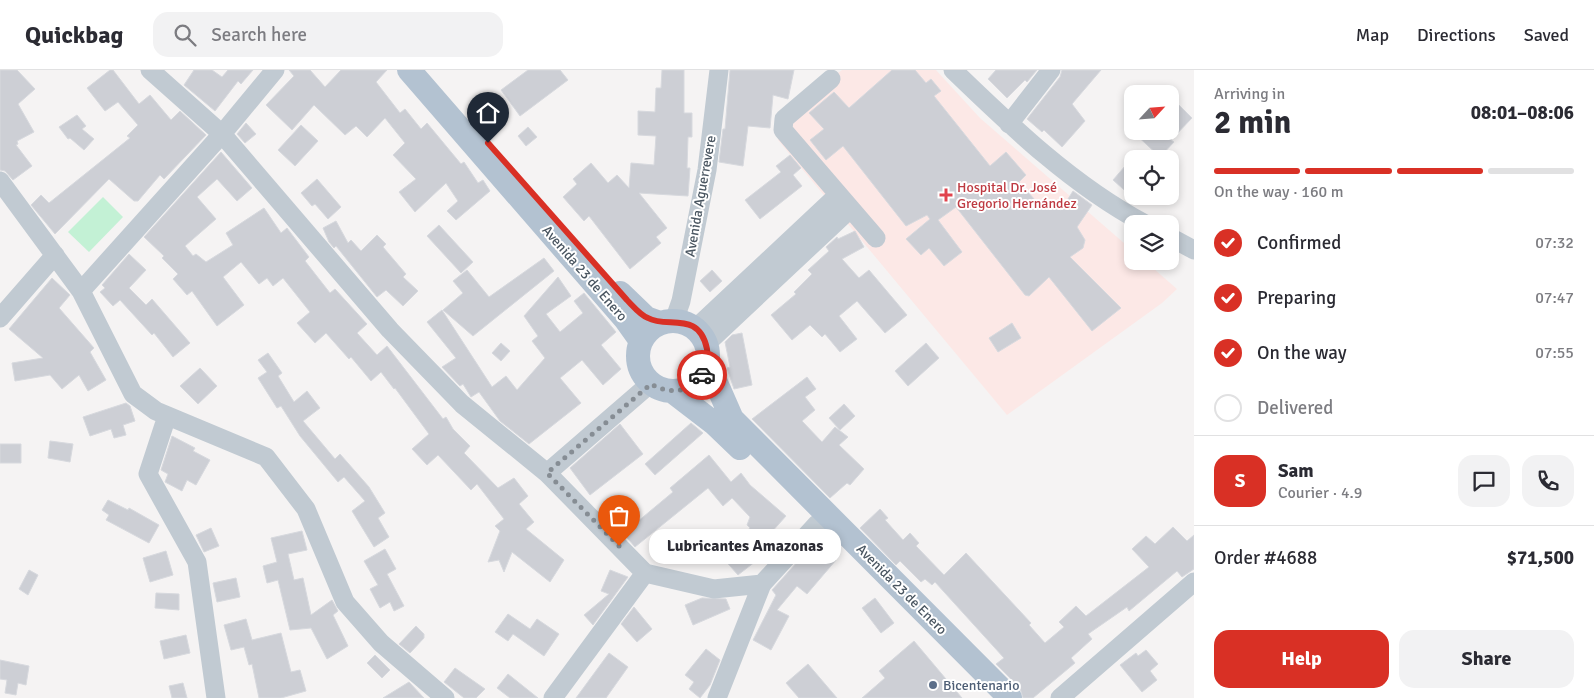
<!DOCTYPE html>
<html lang="en">
<head>
<meta charset="utf-8">
<style>
	:root { --surface:#fff; --page:#f2f2f3; --text:#2b2b33; --muted:#7c7c81; --line:#e1e1e2; --accent:#d93025 }
	body { margin:0; font-family:Signika,sans-serif; background:var(--page); color:var(--text); height:100vh; display:flex; flex-direction:column; font-size:19px; white-space:nowrap }
	* { box-sizing:border-box; margin:0 }
	p { font-size:16px; color:var(--muted) }
	.icon { flex:none; width:28px; height:28px; fill:none; stroke:currentColor; stroke-width:2; stroke-linecap:round; stroke-linejoin:round }
	.map { position:relative; flex:1; overflow:hidden }
	.drawer { display:flex; flex-direction:column; background:var(--surface); width:400px }
	.drawer>* { flex:none }
	.needle { width:32px; rotate:64deg }
	.controls { position:absolute; left:1124px; top:15px; display:grid; gap:10px }
	.controls a { display:grid; place-items:center; width:55px; height:55px; border-radius:10px; background:var(--surface); box-shadow:0 2px 8px #0003; font-size:25px }
	.pin { position:absolute; display:grid; place-items:center; width:42px; height:42px; color:#fff; margin:-51px -21px; border-radius:50% 50% 50% 0; rotate:-45deg; box-shadow:0 0 5px #0007 }
	.pin .icon { rotate:45deg }
	.courier { position:absolute; display:grid; place-items:center; width:50px; height:50px; margin:-25px; border:4px solid #d93025; border-radius:50%; background:#fff; color:#222; box-shadow:0 1px 6px #0007 }
	.bubble { position:absolute; height:35px; border-radius:15px; background:var(--surface); box-shadow:0 2px 8px #0003; font-size:16px; font-weight:800; line-height:35px; text-align:center }
	.headline em { font-style:normal; font-weight:800 }
	.headline div { display:flex; flex-direction:column-reverse }
	.headline { display:flex; align-items:center; justify-content:space-between; height:85px; padding:0 20px }
	h1 { font-size:32px; font-weight:800; line-height:38px }
	.bar { display:grid; grid-template-columns:repeat(4,1fr); gap:8px 5px; align-content:center; height:60px; padding:0 20px }
	.bar i { height:6px; border-radius:4px; background:var(--line) }
	.bar .on { background:var(--accent) }
	.bar p { grid-column:span 4 }
	.line { display:flex; align-items:center; gap:12px; padding:0 20px; border-top:1px solid var(--line) }
	.line div { flex:1 }
	.round { display:grid; place-items:center; flex:none; width:52px; height:52px; border-radius:15px; background:var(--page) }
	ol { padding:0 20px; list-style:none }
	li { display:flex; align-items:center; gap:15px; height:55px }
	li p { margin-inline-start:auto }
	li .icon { padding:5px; border-radius:50%; background:var(--accent); color:#fff; stroke-width:4 }
	li:last-child { color:var(--muted) }
	li i { width:28px; height:28px; border:2px solid var(--line); border-radius:50% }
	.button { display:flex; gap:10px; margin-top:auto; padding:10px 20px }
	.button a { flex:1; height:58px; border-radius:15px; background:var(--accent); color:#fff; font-size:20px; font-weight:800; line-height:58px; text-align:center }
	.button a+a { background:var(--page); color:var(--text) }
	header { display:flex; align-items:center; gap:30px; box-sizing:border-box; height:70px; padding:0 25px; background:var(--surface); border-bottom:1px solid var(--line) }
	header strong { font-size:24px }
	nav { display:flex; gap:28px; margin-inline-start:auto; font-size:18px }
	.search { width:350px; height:45px; background:var(--page); display:flex; align-items:center; gap:12px; box-sizing:border-box; padding:0 18px; border-radius:15px; color:var(--muted); font-size:19px }
	main { display:flex; flex:1; min-height:0 }
	.map>svg:first-child { display:block }
	.medical { fill:#fce8e6 }
	.green { fill:#c3f1d5 }
	.building { fill:#cdcfd5; stroke:#d7d9de }
	.lines { fill:none; stroke-linecap:round; stroke-linejoin:round }
	.minor { stroke:#c1cad2; stroke-width:19 }
	.major { stroke:#b3c2d1; stroke-width:24 }
	.done { stroke:#868d94; stroke-width:5; stroke-dasharray:0 9 }
	.route { stroke:#d93025; stroke-width:6 }
	.health-dot { fill:#e0444e; stroke:#fff; stroke-width:2 }
	.service-dot { fill:#5c6f8a; stroke:#fff; stroke-width:2 }
	.labels { text-anchor:middle; stroke-width:4; stroke-linejoin:round; paint-order:stroke }
	.health-label { font-size:14px; fill:#be3a42; stroke:#fff; text-anchor:start }
	.street-label { font-size:14px; fill:#4a5661; stroke:#fff }
	.service-label { font-size:14px; fill:#4e5e75; stroke:#fff; text-anchor:start }
</style>
</head>
<body>
<header>
<strong>Quickbag</strong>
<div class="search"><svg class="icon" aria-label="search" viewBox="0 0 24 24"><circle cx="10" cy="10" r="6"/><path d="M15 15l6 6"/></svg>Search here</div>
<nav><a>Map</a><a>Directions</a><a>Saved</a></nav>
</header>
<main>
<div class="map">
<svg width="1194" height="628" viewBox="0 0 1194 628">
	<rect width="100%" height="100%" fill="#f5f3f3"/>
	<path class="medical" d="M842,0H936L980,48L1132,180V191H1145L1177,219L1162,233L1007,345L778,70L781,44Z"/>
	<path class="green" d="M103,127L123,147L89,182L68,162Z"/>
	<path class="building" d="M0,0H17L35,19L18,34L34,62L17,71L18,74L16,75L32,96L13,110L5,101L0,100Z
		M110,0H113L139,34L150,25L171,50L180,41L206,65L164,109L160,105L138,131H134L109,109L55,164L31,135L41,125L49,133L130,68L127,66L138,55L118,32L105,41L87,18Z
		M194,0H212L222,7L228,0H253L241,14L238,11L215,41L184,15Z
		M289,0H310L325,17L341,0H387L376,12L400,43L405,39L421,59L427,53L461,94L464,92L478,113L483,110L490,121L456,150L447,141L458,131L446,113L415,142L399,122L416,109L393,85L405,73L385,48L367,67L356,56L345,65L314,35L292,60L266,35L294,6Z
		M528,0H560L568,10L520,46L501,20Z
		M662,0H684V43H692V67H688L687,98H690L688,126L639,123L667,158L656,167L661,173L630,199L589,146L584,151L563,127L577,114L573,109L591,93L608,113L617,105L629,118L631,93L654,95L656,66L638,65V41L655,42L656,18H661Z
		M730,0H794L788,29L773,25L770,58L748,56L743,96L719,92L723,59H725Z
		M892,0H915L926,13L931,9L941,21L934,26L990,96L1006,82L1026,105L1019,112L1043,139L1050,137L1061,140L1073,121L1092,135L1077,157L1085,170L1083,178L1070,187L1121,238L1092,261L1049,207L1029,226L1025,225L956,137L938,150L962,182L944,196L929,178L921,185L906,169L930,149L927,145L906,156L843,76L826,90L810,70L824,59L809,43L834,22L849,38Z
		M996,0H1037L1027,12L1025,10L1007,28L988,9Z
		M1062,0H1101L1072,34L1085,51L1062,77L1044,60L1042,62L1027,49L1060,7Z
		M1170,26L1192,48L1171,70L1174,72L1160,87L1132,61H1170Z
		M77,45L86,56L82,59L94,69L84,80L70,68L68,69L59,57Z
		M246,53L256,64L245,73L237,64Z
		M301,55L318,71L295,96L278,80Z
		M528,57L537,67L526,76L518,66Z
		M221,82L252,118L237,131L217,109L197,127L216,149L185,176L193,186L196,184L206,192L233,175L226,163L264,138L281,163L287,158L309,187L305,191L330,223L335,219L367,254L357,263L377,285L387,276L443,349L446,347L453,359L470,376L464,383L498,418L514,408L528,426L519,434L534,452L526,459L564,490L550,512L512,482L504,502L499,490L488,492L500,461L495,456L504,449L477,414L471,420L438,385L427,395L412,379L429,364L395,318L394,319L381,302L371,311L351,287L349,289L326,263L315,273L297,253L310,242L283,208L273,216L267,208L259,214L241,192L223,207L244,235L217,256L192,221L187,225L173,209L178,204L162,188L164,186L144,167Z
		M790,85L801,98L793,105L802,116L760,149L745,130L781,102L776,96Z
		M1132,88V127L1113,110Z
		M317,109L341,137L328,149L315,134L312,136L301,123Z
		M336,151L348,173L351,170L361,181L377,165L386,174L383,177L406,204L403,207L418,221L403,236L386,220L377,227L336,176L334,178L329,172L323,158Z
		M439,155L473,192L461,203L427,166Z
		M855,161L864,177L842,189L859,208L869,200L907,245L885,263L857,231L839,246L857,269L840,282L825,264L822,267L810,255L792,270L771,245L796,224L794,222L812,204L808,200L829,181L826,177L837,167L838,169Z
		M129,184L146,200L129,218L146,235L152,229L190,273L173,287L154,263L152,265L120,230L113,236L100,222L105,218L102,215Z
		M544,188L554,201L473,266L443,240L463,223L453,211L467,200L489,227Z
		M712,200L722,211L710,222L700,211Z
		M558,207L571,226L546,244L560,262L583,243L574,231L584,223L616,262L601,275L621,299L603,315L582,290L560,308L581,333L529,374L500,351L479,322L471,327L463,314L460,316L442,297L456,288L427,252L442,240L492,317L506,306L517,320L545,288L532,271L538,266L524,246Z
		M52,208L70,225L59,238L94,278L90,282L106,310L88,321L79,305L62,319L50,305L15,311L12,293L43,288L9,259Z
		M1012,253L1021,268L998,282L989,268Z
		M742,263L752,315L734,319L727,298L730,297L725,272L732,265Z
		M501,273L510,281L501,291L492,283Z
		M926,273L939,288L908,316L895,301Z
		M268,283L282,303L278,306L294,332L307,321L320,338L303,351L335,389L340,384L369,417L385,443L378,448L389,467L374,477L352,441L365,431L344,407L338,412L300,366L281,336L277,338L258,308L267,302L258,290Z
		M200,298L217,316L198,334L180,316Z
		M807,307L816,319L805,327L815,340L802,351L822,372L835,357L848,367L839,375L864,399L850,415L847,413L830,428L752,349Z
		M126,333L130,336L135,351L123,355L126,365L114,368L111,359L90,366L83,347Z
		M844,334L855,346L840,360L829,348Z
		M691,353L703,363L655,405L645,394Z
		M620,354L643,384L590,425L570,398Z
		M172,366L195,378L193,381L210,390L196,415L187,410L182,421L165,412L168,404L161,400Z
		M50,371L73,374L70,392L48,388Z
		M0,374H21V393H0Z
		M709,385L731,412L741,403L750,415L786,446L762,473L769,481L738,505L722,487L734,477L732,474L750,458L747,455L750,447L732,428L723,436L708,418L635,477L609,447L624,435L637,452L673,422L670,418Z
		M108,430L128,440L129,438L159,455L149,473L106,450L109,445L102,440Z
		M880,439L888,448L885,450L903,470L910,463L919,473L916,476L944,505L966,483L1031,553L1029,555L1045,573L1064,557L1059,552L1076,536L1086,546L1149,497L1132,479L1146,466L1155,474L1173,457L1187,471L1194,465V499L1182,507L1177,501L1129,541L1127,537L1088,564L1092,569L1071,588L1075,593L1033,628H1023L1020,618L996,594L1004,588L935,512L932,515L925,509L921,512L900,491L896,495L860,458Z
		M211,458L219,476L204,482L196,465Z
		M302,461L307,480L288,484L294,510L303,508L311,545L332,530L338,541L333,545L348,576L327,589L311,558L290,560L278,510L267,513L263,496L277,492L271,468Z
		M815,472L836,490L807,524L797,516L777,540L789,546L771,580L753,570L776,525L772,520Z
		M385,479L396,499L387,504L404,536L394,541L390,532L380,538L370,519L378,515L364,491Z
		M166,481L173,505L150,512L143,488Z
		M29,500L38,505L28,525L19,519Z
		M610,500L628,507L593,555L584,545L609,524L601,521Z
		M236,508L240,527L217,532L213,513Z
		M156,523L179,524V540L155,538Z
		M702,528L726,529L730,539L693,555L685,535Z
		M875,528L894,553L881,563L862,538Z
		M634,537L652,559L637,572L621,554Z
		M508,544L530,559L537,549L559,564L544,586L513,564L508,571L495,562Z
		M246,549L252,570L281,563L291,602L300,600L306,621L281,628H259L252,594L249,595L244,577L231,580L224,555Z
		M416,556L424,564V568L410,583L399,574Z
		M186,565L190,583L164,589L160,571Z
		M914,571L962,628H862L885,608L879,601Z
		M706,579L720,590L710,615L700,628L689,619L694,612L685,605Z
		M1146,580L1158,594L1150,601L1157,610L1142,622L1120,595L1136,583L1138,586Z
		M609,583L628,597L606,628H576Z
		M375,585L390,600L382,608L367,593Z
		M0,590L29,596L26,615L18,613L16,625L5,623L7,610L0,609Z
		M808,594L837,628H799L786,613Z
		M455,598L485,619L476,628H464L444,612Z
		M508,604L538,628H510L497,618Z
		M409,612L424,628H383Z
		M183,613L187,628H172L169,616Z"/>
	<g class="lines">
		<path class="minor" d="M150,0L222,64L390,260L462,334L547,403L645,503L714,519L762,514
			M953,0C1012,57 1072,115 1145,154
			M831,9L784,49L783,60L876,168
			M1009,54L1051,0
			M0,111L81,221L133,324L156,341L266,387L306,439L345,532L381,573L445,628
			M1170,167L1194,180
			M81,221L222,64L275,0
			M0,248L55,185
			M674,251L681,231L707,100L719,0
			M695,259L838,125
			M706,274L850,139
			M167,346L148,404L197,492L216,628
			M547,403L651,313
			M553,628L645,503
			M717,628L762,514L817,454
			M1060,628L1194,512"/>
		<path class="major" d="M409,0L626,250L641,271
			M620,223L646,248L660,253
			M638 286a35 35 0 1 1 70 0a35 35 0 1 1-70 0Z
			M707,292L732,349L1010,628
			M672,321L715,354L740,378"/>
	</g>
	<g class="lines">
		<path class="done" d="M619,476L547,403L651,314C669,324 689,324 702,305"/>
		<path class="route" d="M488,73L627,230C633,236 640,245 648,248C667,259 699,240 707,279C708,288 707,298 702,305"/>
	</g>
	<path class="health-dot" d="M943.5 117.5h5v5h5v5h-5v5h-5v-5h-5v-5h5z"/>
	<circle class="service-dot" cx="933" cy="615" r="5"/>
	<g class="labels">
		<g class="health-label">
			<text x="957" y="122">Hospital Dr. José<tspan x="957" dy="16">Gregorio Hernández</tspan></text>
		</g>
		<g class="street-label">
			<text transform="translate(700 126) rotate(-80)" y="5">Avenida Aguerrevere</text>
			<text transform="translate(585 203) rotate(49)" y="5">Avenida 23 de Enero</text>
			<text transform="translate(902 519) rotate(45)" y="5">Avenida 23 de Enero</text>
		</g>
		<g class="service-label">
			<text x="943" y="620">Bicentenario</text>
		</g>
	</g>
</svg>
<div class="controls">
<a><svg class="needle" viewBox="-14 -14 28 28"><path d="M0-13l5 13h-10z" fill="#e53935"/><path d="M0 13l5-13h-10z" fill="#7c7c81"/></svg></a>
<a><svg class="icon" aria-label="locate" viewBox="0 0 24 24"><circle cx="12" cy="12" r="6"/><path d="M12 2v4M12 18v4M2 12h4M18 12h4"/></svg></a>
<a><svg class="icon" aria-label="layers" viewBox="0 0 24 24"><path d="M12 4l9 5-9 5-9-5zM3 14l9 5 9-5"/></svg></a>
</div>
<div class="pin" style="left:619px;top:476px;background:#ea580c"><svg class="icon" aria-label="bag" viewBox="0 0 24 24"><path d="M5 8h14l-1 12H6zM9 8a3 3 0 0 1 6 0"/></svg></div>
<div class="pin" style="left:488px;top:73px;background:#1f2937"><svg class="icon" aria-label="home" viewBox="0 0 24 24"><path d="M3 11l9-7 9 7M6 9v11h12V9"/></svg></div>
<div class="courier" style="left:702px;top:305px"><svg class="icon" aria-label="car" viewBox="0 0 24 24"><path d="M5 17H2v-5l4-1 3-4h7l3 4 3 1v5h-3M9 17h6M6 11h13"/><circle cx="7" cy="17" r="2"/><circle cx="17" cy="17" r="2"/></svg></div>
<div class="bubble" style="left:649px;top:459px;width:192px">Lubricantes Amazonas</div>
</div>
<section class="drawer">
<div class="headline"><div><h1>2 min</h1><p>Arriving in</p></div><em>08:01–08:06</em></div>
<div class="bar"><i class="on"></i><i class="on"></i><i class="on"></i><i></i><p>On the way · 160 m</p></div>
<ol>
<li><svg class="icon" aria-label="check" viewBox="0 0 24 24"><path d="M5 12l5 5 9-10"/></svg>Confirmed<p>07:32</p></li>
<li><svg class="icon" aria-label="check" viewBox="0 0 24 24"><path d="M5 12l5 5 9-10"/></svg>Preparing<p>07:47</p></li>
<li><svg class="icon" aria-label="check" viewBox="0 0 24 24"><path d="M5 12l5 5 9-10"/></svg>On the way<p>07:55</p></li>
<li><i></i>Delivered</li>
</ol>
<div class="line" style="height:90px"><b class="round" style="background:var(--accent);color:#fff">S</b><div><b>Sam</b><p>Courier · 4.9</p></div><a class="round"><svg class="icon" aria-label="chat" viewBox="0 0 24 24"><path d="M4 5h16v11H9l-5 4z"/></svg></a><a class="round"><svg class="icon" aria-label="phone" viewBox="0 0 24 24"><path d="M5 4h4l2 5-3 2q2 4 5 5l2-3 5 2v4C11 20 4 13 5 4z"/></svg></a></div>
<div class="line" style="height:65px"><div>Order #4688</div><b>$71,500</b></div>
<div class="button"><a>Help</a><a>Share</a></div>
</section>
</main>
</body>
</html>
